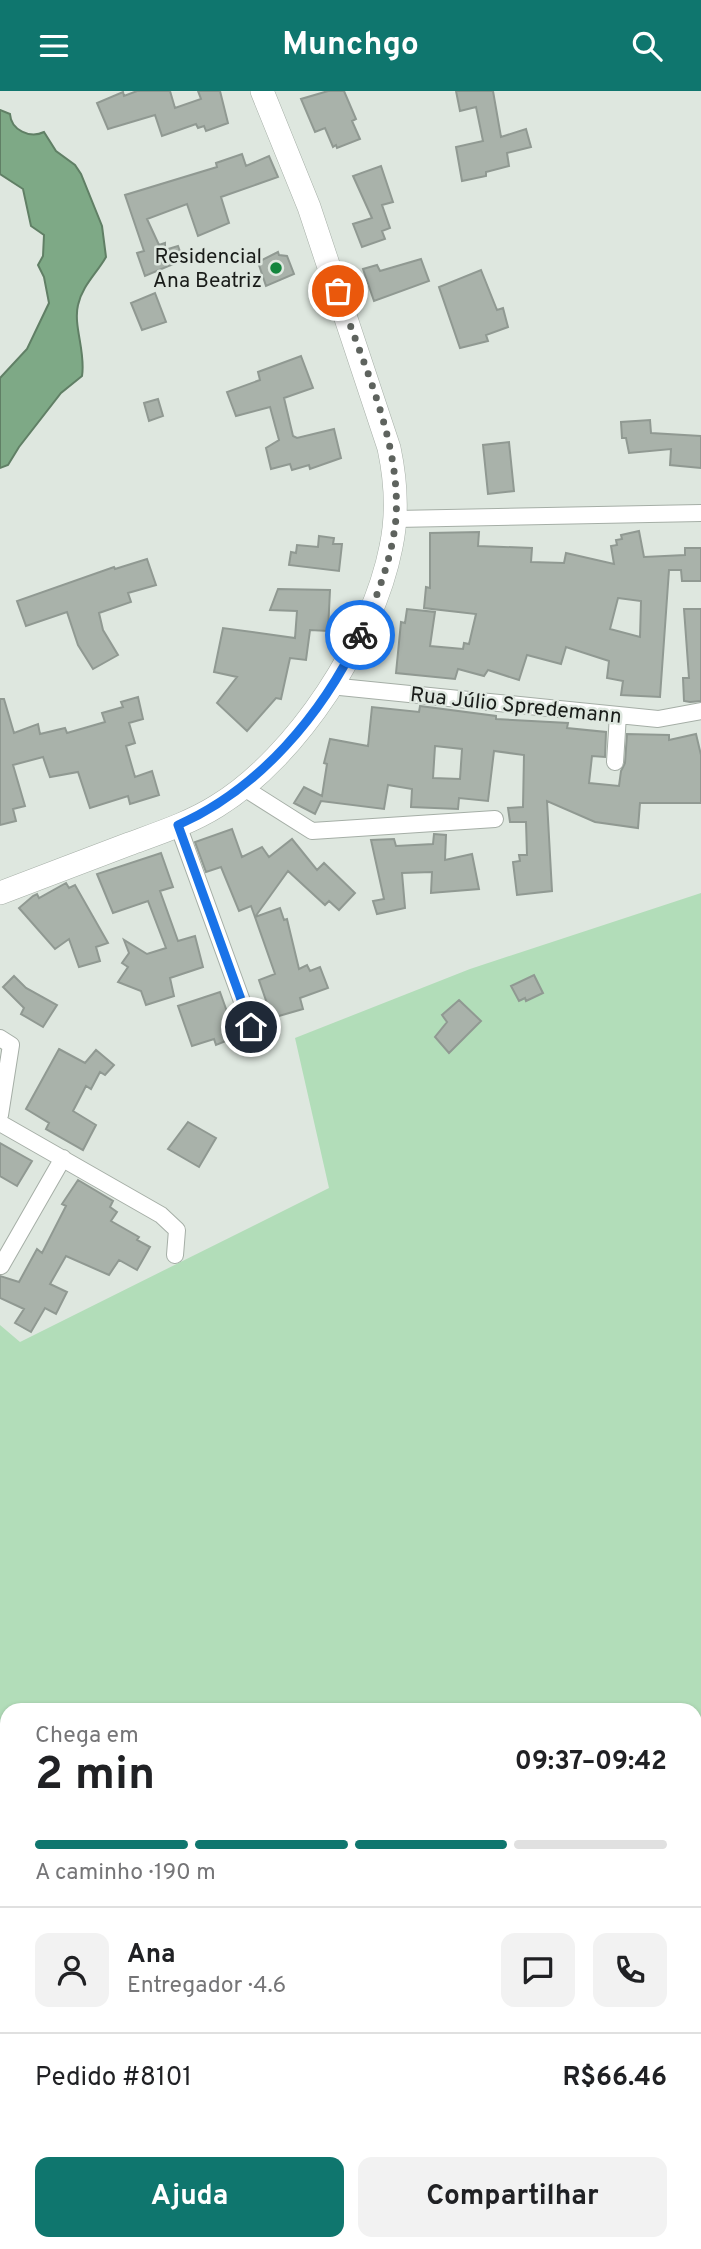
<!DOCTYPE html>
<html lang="pt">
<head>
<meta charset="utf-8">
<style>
	:root { --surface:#fff; --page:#f2f2f2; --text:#202124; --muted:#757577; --line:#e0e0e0; --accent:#0f766e }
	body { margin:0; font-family:Overpass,sans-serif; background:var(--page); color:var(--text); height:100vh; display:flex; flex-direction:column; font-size:26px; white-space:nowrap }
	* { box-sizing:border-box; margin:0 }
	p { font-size:23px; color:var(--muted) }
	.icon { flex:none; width:38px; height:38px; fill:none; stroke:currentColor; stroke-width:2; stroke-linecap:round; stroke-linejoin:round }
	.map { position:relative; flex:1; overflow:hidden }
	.drawer { position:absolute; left:0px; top:1612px; width:702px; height:548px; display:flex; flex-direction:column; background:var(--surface); border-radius:21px 21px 0 0; box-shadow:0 2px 5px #0004 }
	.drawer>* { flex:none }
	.pin { position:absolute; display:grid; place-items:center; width:60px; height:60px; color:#fff; margin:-30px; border:4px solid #fff; border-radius:50%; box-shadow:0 2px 7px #0007 }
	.courier { position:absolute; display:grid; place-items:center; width:70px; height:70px; margin:-35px; border:5px solid #1a73e8; border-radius:50%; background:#fff; color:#222; box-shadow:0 2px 9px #0007 }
	.overview em { font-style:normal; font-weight:700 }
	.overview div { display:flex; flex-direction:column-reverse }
	.overview { display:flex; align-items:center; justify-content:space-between; height:119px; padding:0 35px }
	h1 { font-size:46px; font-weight:700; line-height:52px }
	.bar { display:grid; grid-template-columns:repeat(4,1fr); gap:10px 7px; align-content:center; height:84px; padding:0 35px }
	.bar i { height:9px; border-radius:5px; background:var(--line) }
	.bar .current { background:var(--accent) }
	.bar p { grid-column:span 4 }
	.line { display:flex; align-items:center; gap:18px; padding:0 35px; border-top:2px solid var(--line) }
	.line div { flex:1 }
	.round { display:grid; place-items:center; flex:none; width:74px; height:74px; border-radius:14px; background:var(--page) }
	.cta { display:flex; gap:14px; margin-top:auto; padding:14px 35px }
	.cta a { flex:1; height:80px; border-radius:14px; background:var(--accent); color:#fff; font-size:28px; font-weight:700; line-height:80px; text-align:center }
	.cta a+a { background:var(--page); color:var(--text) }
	header { display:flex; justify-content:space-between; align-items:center; height:91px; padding:0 35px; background:var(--accent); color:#fff; font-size:32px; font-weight:700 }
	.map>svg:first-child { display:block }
	.green { fill:#b2ddb9 }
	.water { fill:#7ea986; stroke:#607f65; stroke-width:2 }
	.building { fill:#a9b2aa; stroke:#909992; stroke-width:2; fill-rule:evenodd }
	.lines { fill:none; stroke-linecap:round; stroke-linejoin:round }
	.minor-casing { stroke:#a5aea6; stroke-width:18 }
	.secondary-casing { stroke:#a5aea6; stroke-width:24 }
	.minor { stroke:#fff; stroke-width:16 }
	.secondary { stroke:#fff; stroke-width:23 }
	.done { stroke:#5e635e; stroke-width:7; stroke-dasharray:0 12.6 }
	.route { stroke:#1a73e8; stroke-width:9 }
	.poi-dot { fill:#13853d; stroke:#dee7df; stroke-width:2.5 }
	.labels { text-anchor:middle; stroke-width:5; stroke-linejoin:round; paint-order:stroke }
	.poi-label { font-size:21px; fill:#191c19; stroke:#dee7df; text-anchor:end }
	.street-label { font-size:21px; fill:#191c19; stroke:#dee7df }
</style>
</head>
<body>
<header><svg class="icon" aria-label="menu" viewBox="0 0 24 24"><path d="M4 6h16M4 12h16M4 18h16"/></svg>Munchgo<svg class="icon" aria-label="search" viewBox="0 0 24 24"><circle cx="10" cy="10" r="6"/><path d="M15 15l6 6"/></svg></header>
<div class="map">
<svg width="701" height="2158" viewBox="0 0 701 2158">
	<rect width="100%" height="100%" fill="#dee7df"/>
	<path class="green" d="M701,802V1749L695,1751V1619H7V1782L0,1776V1234L20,1251L329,1097L295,947L470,878Z"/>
	<path class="water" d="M0,19L10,23C11,39 30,48 44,41L56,60L75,74L81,83L102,135L106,166C97,182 82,195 78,214C73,235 86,261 82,285L61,302L19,356L8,374L0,377V287L27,258L49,212L44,186L38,174L43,165L44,144L31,135L23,98L0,83Z"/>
	<path class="building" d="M137,0H170L175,17L201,8L198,0H220L228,32L206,40L204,35L198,37L196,33L162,45L155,24L108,38L97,12L123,1L124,5Z
		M328,0H344L356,28L352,30L360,48L337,57L336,54L333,56L325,37L315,41L301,8Z
		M456,0H493L501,46L526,38L531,56L507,62L509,75L486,81V85L462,90L456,56L483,50L476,16L460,20Z
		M242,63L246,75L269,65L278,86L221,106L229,132L198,145L187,113L147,128L159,154L165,152V159L178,155L183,169L145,185L137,162L144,160L125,104L217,76L216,72Z
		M381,75L393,111L382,114L390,137L382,140L385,148L362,156L353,133L372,127L353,85Z
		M278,161L279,164L287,165L294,183L266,195L258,171Z
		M421,168L429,190L374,210L363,178L377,174L380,180Z
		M481,179L497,219L503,217L508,236L486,244L488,250L460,257L439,196Z
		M155,202L166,231L142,239L131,212Z
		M301,265L313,297L284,307L293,345L297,347L334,338L341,367L310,378L309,374L292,379L290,373L271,378L266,357L279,349L270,316L236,325L227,301L260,289L258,281Z
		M158,308L163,325L149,330L144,312Z
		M650,329L651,342L701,345V377L670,374L671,358L629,362L626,347H622L621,331Z
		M509,351L514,400L488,403L483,354Z
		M639,440L644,466L685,464V457H701V490H682L681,479H669L660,606L621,604L623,590L607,587L609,570L566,556L561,573L527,564L519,589L488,579L484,585L458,578L455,588L396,582L401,531L405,532L407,518L435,521L430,555L463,558L464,552L469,553L476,523L424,517L426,496L430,497V442L479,441L478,455L532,457L531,471L564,472L566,462L614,473L611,455L617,454L616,449L622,448L621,444ZM618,507L641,510L640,546L610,538Z
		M319,445L334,447L333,453H342L339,480L289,474L291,461L296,462L297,454L318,456Z
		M147,468L156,494L128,502L131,511L99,522L103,539L118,564L93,578L78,554L67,521L26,535L17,510L114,476L115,478Z
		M278,498L330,499L328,540L310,539L306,569L290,567L281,608L276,607L247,640L217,612L237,586L214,581L223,537L295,547L297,520L270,519Z
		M684,518H701V610L690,611L684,610L683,587H689Z
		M138,606L143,628L129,632L135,652L126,655L135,686L152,680L159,704L130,713L128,705L90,717L78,681L50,686L43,666L13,674L25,715L13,718L16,730L0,734V608H4L14,642L38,633L40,643L65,637L67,642L105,631L102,622L123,616L121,611Z
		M420,615L496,625V628L568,632L567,637L606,641L605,666L592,665L589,692L619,695L621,680L625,672L627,643L669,644V649L696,643L701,664V712H640L638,737L595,731L547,710L552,800L517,804L513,771L520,770L519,764H527L526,731H510L508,717L523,716L524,664L494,660L488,710L459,707L458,718L411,716L412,698L388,694L384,718L321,710L315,723L294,712L304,696L322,705L327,673L324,672L330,648L368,655L372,616L419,621ZM435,655L462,658L460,688L433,687Z
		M232,738L242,766L262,756L269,766L292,748L317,779L324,772L355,802L339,819L329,810L325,814L288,780L255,826L251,815L239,820L221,776L206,781L195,751Z
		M434,743L446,744L445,769L472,763L479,798L431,802L432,781L402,782L405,817L377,823L373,810L384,808L371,749L394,748L396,755L433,753Z
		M161,762L173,796L160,800L178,850L195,845L203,876L170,887L174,905L146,914L141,900L118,891L128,876L122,872L129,862L124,849L147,863L166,857L148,810L113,822L97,783Z
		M66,792L69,797L75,794L108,852L96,856L100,870L79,876L69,848L55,858L19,817L33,805L37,803L39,807Z
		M280,817L284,829L287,828L299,878L307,874L310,880L320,876L328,897L300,907L303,918L272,927L259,889L275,883L255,826Z
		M534,884L543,902L526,910L525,907L519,910L511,895Z
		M14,885L26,897L57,914L43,936L21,923L24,917L3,896Z
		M220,901L236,946L216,954L214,948L192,955L178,915Z
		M459,909L481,930L449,962L435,946L447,931L442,924Z
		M59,958L85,972L96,959L114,974L105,984L100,981L91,998L86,995L73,1020L96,1034L83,1059L46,1038L49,1032L26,1018Z
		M188,1031L216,1047L199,1076L168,1058Z
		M0,1052L32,1070L17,1095L0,1085Z
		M78,1089L113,1110L110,1116L117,1121L111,1130L139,1146L137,1149L150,1156L137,1179L119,1169L109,1184L66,1165L50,1193L67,1201L56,1223L45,1217L31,1241L15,1232L24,1218L0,1207V1185L19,1191L37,1158L42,1162L66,1115L62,1113Z"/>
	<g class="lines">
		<defs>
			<path id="minor" d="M396,428L701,422
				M330,595L658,628L701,620
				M615,671L618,624
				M244,697L312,740L495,728
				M178,734L251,935
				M0,947L11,954L0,1024
				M0,1032L161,1124L177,1139L175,1164
				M1,1175L63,1067"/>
			<path id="secondary" d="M0,802C43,786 86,769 129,753C159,742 190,732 217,715C297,666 373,548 391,456C398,423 396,390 389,357L309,116L262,0"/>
		</defs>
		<use href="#minor" class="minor-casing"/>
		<use href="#secondary" class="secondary-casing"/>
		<use href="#minor" class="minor"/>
		<use href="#secondary" class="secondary"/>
	</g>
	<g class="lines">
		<path class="done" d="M338,200C362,271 401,351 396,427C392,468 377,506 360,544"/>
		<path class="route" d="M251,936L178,734C259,698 322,624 360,544"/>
	</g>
	<circle class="poi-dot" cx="276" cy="177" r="7"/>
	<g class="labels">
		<g class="poi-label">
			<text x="262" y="172">Residencial<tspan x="262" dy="24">Ana Beatriz</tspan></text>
		</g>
		<g class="street-label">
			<text transform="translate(516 614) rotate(6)" y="7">Rua Júlio Spredemann</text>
		</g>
	</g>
</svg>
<div class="pin" style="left:338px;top:200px;background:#ea580c"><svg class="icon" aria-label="bag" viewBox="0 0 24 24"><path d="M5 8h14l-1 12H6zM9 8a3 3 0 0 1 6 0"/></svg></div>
<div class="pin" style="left:251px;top:936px;background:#1f2937"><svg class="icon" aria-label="home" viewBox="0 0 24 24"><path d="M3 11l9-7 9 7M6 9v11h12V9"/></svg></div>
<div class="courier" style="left:360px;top:544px"><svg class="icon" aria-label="bike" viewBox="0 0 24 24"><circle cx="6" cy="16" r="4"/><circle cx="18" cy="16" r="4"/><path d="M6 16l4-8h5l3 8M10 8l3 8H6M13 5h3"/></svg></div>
<section class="drawer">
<div class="overview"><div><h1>2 min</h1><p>Chega em</p></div><em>09:37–09:42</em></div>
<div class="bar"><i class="current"></i><i class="current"></i><i class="current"></i><i></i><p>A caminho · 190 m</p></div>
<div class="line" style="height:126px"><a class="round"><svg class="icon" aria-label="person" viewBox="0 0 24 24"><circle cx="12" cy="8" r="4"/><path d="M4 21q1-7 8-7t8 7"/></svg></a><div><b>Ana</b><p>Entregador · 4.6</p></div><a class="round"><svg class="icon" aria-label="chat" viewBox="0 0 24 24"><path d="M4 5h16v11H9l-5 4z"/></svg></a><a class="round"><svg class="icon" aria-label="phone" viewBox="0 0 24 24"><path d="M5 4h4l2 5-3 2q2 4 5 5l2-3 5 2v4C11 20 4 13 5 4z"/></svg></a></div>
<div class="line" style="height:91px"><div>Pedido #8101</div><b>R$66.46</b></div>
<div class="cta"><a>Ajuda</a><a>Compartilhar</a></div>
</section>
</div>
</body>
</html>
